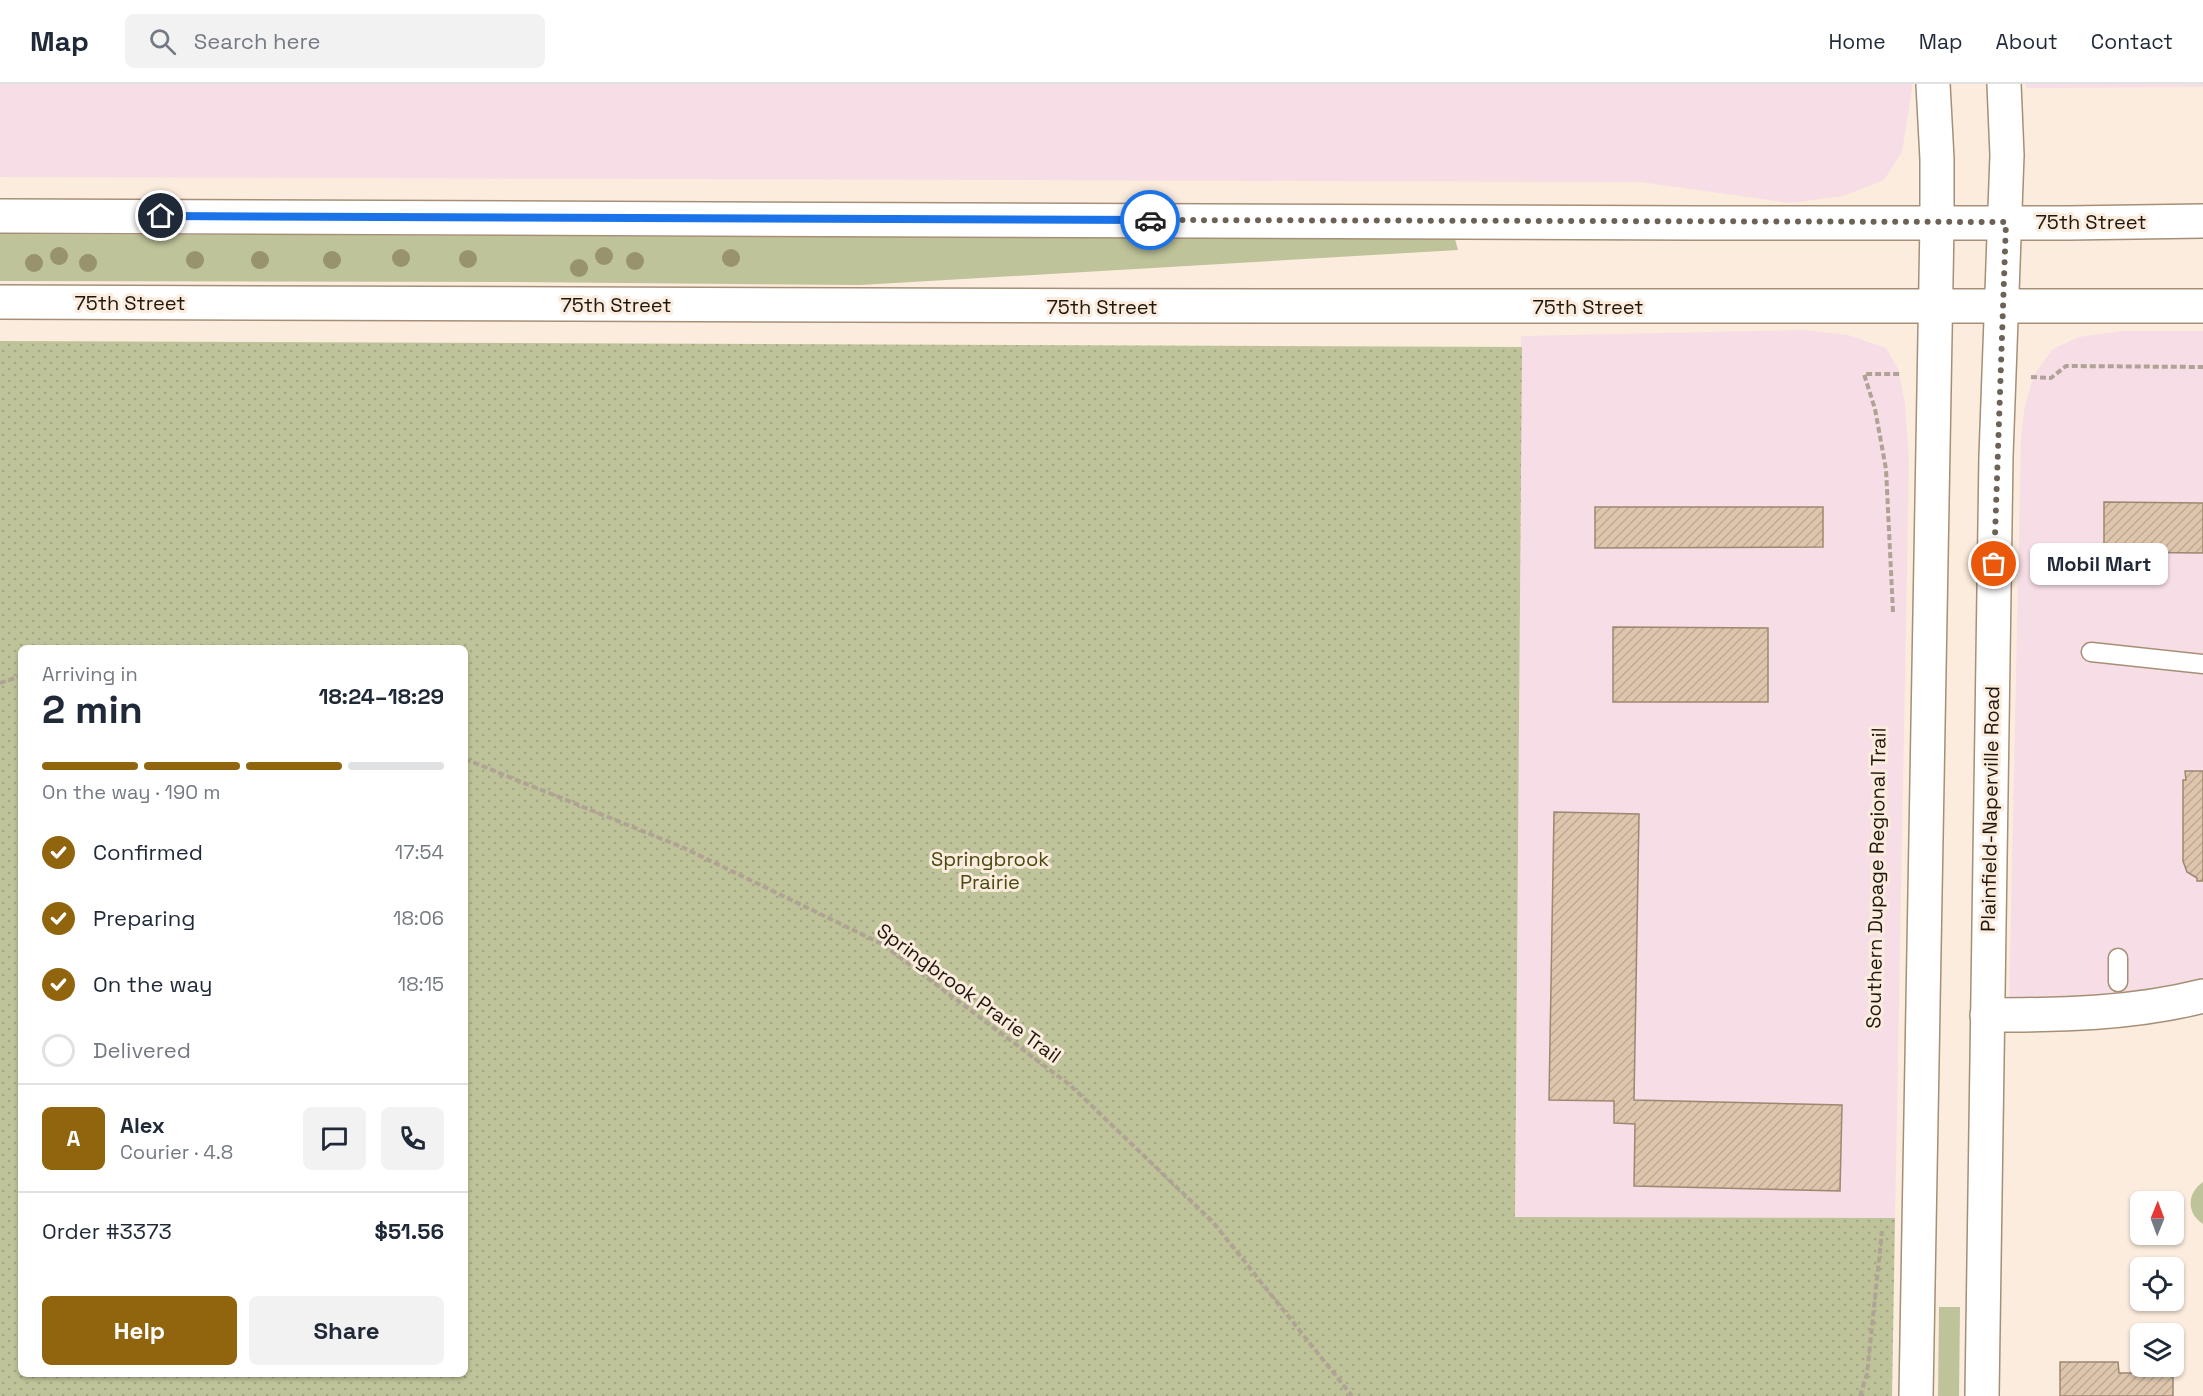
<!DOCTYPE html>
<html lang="en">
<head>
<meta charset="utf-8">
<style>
	:root { --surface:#fff; --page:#f2f2f3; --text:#1f2937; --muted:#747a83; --line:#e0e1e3; --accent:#91650e }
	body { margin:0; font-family:"Space Grotesk",sans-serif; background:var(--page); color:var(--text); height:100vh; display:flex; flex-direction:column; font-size:22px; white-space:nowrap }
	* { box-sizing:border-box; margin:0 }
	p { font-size:20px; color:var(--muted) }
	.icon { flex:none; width:33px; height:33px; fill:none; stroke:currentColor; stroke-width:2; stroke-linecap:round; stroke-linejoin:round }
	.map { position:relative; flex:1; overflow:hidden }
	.details { position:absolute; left:18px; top:561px; width:450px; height:732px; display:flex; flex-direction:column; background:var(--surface); border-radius:9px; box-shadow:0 2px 4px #0004 }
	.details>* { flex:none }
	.needle { width:39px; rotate:1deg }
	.controls { position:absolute; left:2130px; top:1107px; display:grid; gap:12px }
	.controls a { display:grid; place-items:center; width:54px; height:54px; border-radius:9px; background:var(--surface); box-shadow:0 2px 4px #0004; font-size:30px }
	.pin { position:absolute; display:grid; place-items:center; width:51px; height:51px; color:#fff; margin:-26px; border:3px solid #fff; border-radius:50%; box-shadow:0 2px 6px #0007 }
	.courier { position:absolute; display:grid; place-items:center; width:60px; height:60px; margin:-30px; border:4px solid #1a73e8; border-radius:50%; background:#fff; color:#222; box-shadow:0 2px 8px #0007 }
	.bubble { position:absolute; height:42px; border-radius:9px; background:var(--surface); box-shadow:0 2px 4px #0004; font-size:20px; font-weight:600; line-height:42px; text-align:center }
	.headline em { font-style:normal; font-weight:600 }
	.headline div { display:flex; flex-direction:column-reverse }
	.headline { display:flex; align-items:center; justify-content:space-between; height:102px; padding:0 24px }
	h1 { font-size:39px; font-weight:600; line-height:45px }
	.bar { display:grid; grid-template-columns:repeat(4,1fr); gap:9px 6px; align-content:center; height:72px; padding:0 24px }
	.bar i { height:8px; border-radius:4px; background:var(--line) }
	.bar .active { background:var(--accent) }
	.bar p { grid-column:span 4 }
	.line { display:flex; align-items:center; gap:15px; padding:0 24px; border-top:2px solid var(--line) }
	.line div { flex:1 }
	.round { display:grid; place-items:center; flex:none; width:63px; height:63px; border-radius:9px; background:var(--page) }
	ol { padding:0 24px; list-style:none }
	li { display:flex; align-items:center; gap:18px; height:66px }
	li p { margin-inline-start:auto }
	li .icon { padding:6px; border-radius:50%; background:var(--accent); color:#fff; stroke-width:4 }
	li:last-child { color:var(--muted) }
	li i { width:33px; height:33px; border:3px solid var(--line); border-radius:50% }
	.primary-button { display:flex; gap:12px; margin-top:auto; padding:12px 24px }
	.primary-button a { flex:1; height:69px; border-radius:9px; background:var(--accent); color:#fff; font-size:24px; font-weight:600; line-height:69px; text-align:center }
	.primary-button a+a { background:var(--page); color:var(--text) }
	header { display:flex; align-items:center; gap:36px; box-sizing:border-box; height:84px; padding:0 30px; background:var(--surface); border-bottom:2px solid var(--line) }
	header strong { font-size:28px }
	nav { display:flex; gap:33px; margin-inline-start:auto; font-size:21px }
	.search { width:420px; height:54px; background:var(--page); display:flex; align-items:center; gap:15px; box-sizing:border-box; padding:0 21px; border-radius:9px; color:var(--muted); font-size:22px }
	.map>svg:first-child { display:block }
	.commercial { fill:#f7dde5 }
	.grass { fill:#bfc399 }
	.park { fill:url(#park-dots); fill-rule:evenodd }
	.building { fill:url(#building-hatch); stroke:#9e8770; stroke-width:1.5 }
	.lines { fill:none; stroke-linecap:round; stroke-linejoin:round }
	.lane-casing { stroke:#a68f77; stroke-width:21 }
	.street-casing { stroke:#a68f77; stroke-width:36 }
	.secondary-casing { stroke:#a68f77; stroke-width:36 }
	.path { stroke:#b0a396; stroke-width:4; stroke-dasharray:6 3; stroke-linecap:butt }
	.lane { stroke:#fff; stroke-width:18 }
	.street { stroke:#fff; stroke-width:33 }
	.secondary { stroke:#fff; stroke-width:33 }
	.tree { fill:#98926d }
	.done { stroke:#6c6256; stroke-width:6; stroke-dasharray:0 10.8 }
	.route { stroke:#1a73e8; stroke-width:8 }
	.labels { text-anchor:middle; stroke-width:6; stroke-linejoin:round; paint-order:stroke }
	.street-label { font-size:20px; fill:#1f170e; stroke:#fbecdd }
	.park-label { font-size:20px; fill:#474911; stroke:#fbecdd }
</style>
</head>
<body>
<header>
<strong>Map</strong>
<div class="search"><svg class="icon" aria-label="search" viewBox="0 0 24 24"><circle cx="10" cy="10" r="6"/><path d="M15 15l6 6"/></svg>Search here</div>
<nav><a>Home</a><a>Map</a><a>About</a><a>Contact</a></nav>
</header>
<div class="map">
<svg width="2203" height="1312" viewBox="0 0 2203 1312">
	<defs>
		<pattern id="park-dots" width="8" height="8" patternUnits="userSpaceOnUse" patternTransform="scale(1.5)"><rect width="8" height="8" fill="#bfc399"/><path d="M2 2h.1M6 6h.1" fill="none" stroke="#a4a783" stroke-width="1.8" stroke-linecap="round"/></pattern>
		<pattern id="building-hatch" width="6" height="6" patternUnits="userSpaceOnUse" patternTransform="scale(1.5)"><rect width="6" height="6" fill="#dec6ad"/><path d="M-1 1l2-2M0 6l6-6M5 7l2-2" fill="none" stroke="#bea994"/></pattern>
	</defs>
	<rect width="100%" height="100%" fill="#fbecdd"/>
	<path class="commercial" d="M0,0H1912V5L1902,68L1884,96L1843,112L1790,119L1640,98L0,93Z
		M2026,0H2203V3L2026,4Z
		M1803,246L1848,251L1886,264L1898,285L1905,320L1909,375L1895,1134H1515L1521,252Z
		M2122,247H2203V908L2009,925L2021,354L2025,321L2034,291L2053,265L2079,253Z"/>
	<path class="grass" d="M0,150L1455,155L1458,166L861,201L513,198L0,197Z
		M2203,1098V1140C2186,1129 2187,1109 2203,1098Z
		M1939,1223H1960L1959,1312H1938Z"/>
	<path class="park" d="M0,257L1522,263L1515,1133L1895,1134L1892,1312H0ZM21,564H465V1290H21Z"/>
	<path class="building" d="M2104,418L2203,419V469L2104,468Z
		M1595,423H1823V463L1595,464Z
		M1613,543L1768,544V618H1613Z
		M2185,687H2203V797H2197V794L2187,788L2183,777V696H2186Z
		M1554,728L1639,730L1634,1016L1842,1021L1840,1107L1634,1102L1635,1040L1614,1039V1017L1549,1016Z
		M2060,1278H2118L2119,1289H2173V1312H2060Z"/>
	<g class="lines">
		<defs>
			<path id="lane" d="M2091,568L2203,580
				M2118,874V898"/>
			<path id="street" d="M1987,931C2060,931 2132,930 2203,912"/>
			<path id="secondary" d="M0,132L1693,139H2068L2203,137
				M0,218C734,221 1469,224 2203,222
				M1916,1312L1937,139V75L1933,0
				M1982,1312L1996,372L2007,71L2004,0"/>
		</defs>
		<use href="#lane" class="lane-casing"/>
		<use href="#street" class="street-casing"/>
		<use href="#secondary" class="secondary-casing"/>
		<path class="path" d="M2031,293L2051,294L2066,282L2203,283
			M1893,528L1886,385L1875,325L1864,290H1901
			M111,564H120
			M0,599L21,592
			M465,675L682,763L882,860L1070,1001L1213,1138L1352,1312
			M1860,1312L1867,1290L1882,1147"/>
		<use href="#lane" class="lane"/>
		<use href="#street" class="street"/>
		<use href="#secondary" class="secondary"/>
	</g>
	<g class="tree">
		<circle cx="59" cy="172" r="9"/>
		<circle cx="604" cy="172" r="9"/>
		<circle cx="401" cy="174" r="9"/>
		<circle cx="731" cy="174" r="9"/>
		<circle cx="468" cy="175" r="9"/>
		<circle cx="195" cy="176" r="9"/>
		<circle cx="260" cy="176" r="9"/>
		<circle cx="332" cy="176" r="9"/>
		<circle cx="635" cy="177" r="9"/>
		<circle cx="34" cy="179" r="9"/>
		<circle cx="88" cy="179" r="9"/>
		<circle cx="579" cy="184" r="9"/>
	</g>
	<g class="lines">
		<path class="done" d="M1150,136L2006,138L1994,480"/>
		<path class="route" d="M161,132L1150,136"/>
	</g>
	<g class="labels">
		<g class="street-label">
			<text x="2091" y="145">75th Street</text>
			<text x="130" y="226">75th Street</text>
			<text x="616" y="228">75th Street</text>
			<text x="1102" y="230">75th Street</text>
			<text x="1588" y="230">75th Street</text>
			<text transform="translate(1990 725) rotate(-89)" y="7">Plainfield-Naperville Road</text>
			<text transform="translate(1876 794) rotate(-89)" y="7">Southern Dupage Regional Trail</text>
			<text transform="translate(969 909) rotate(36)" y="7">Springbrook Prarie Trail</text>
		</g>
		<g class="park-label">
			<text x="990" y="782">Springbrook<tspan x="990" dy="23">Prairie</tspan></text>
		</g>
	</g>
</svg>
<div class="controls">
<a><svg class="needle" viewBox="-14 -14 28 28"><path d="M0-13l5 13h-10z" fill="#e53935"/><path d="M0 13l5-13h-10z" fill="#747a83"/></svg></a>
<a><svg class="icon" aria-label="locate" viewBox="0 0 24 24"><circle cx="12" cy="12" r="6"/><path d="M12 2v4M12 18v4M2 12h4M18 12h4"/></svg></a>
<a><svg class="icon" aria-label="layers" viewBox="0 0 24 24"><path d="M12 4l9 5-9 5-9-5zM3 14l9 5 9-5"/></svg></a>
</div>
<div class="pin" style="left:1994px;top:480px;background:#ea580c"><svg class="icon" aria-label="bag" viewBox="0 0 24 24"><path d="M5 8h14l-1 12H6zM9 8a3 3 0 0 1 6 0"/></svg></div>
<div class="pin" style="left:161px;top:132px;background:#1f2937"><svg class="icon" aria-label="home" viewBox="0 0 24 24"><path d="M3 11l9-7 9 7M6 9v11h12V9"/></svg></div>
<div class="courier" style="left:1150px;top:136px"><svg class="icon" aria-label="car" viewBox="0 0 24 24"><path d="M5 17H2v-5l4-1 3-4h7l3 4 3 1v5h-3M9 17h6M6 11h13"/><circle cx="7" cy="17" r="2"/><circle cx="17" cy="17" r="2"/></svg></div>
<div class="bubble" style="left:2030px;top:459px;width:138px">Mobil Mart</div>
<section class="details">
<div class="headline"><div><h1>2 min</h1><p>Arriving in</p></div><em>18:24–18:29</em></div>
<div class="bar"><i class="active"></i><i class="active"></i><i class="active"></i><i></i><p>On the way · 190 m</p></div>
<ol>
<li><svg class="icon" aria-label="check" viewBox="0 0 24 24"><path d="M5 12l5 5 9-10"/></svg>Confirmed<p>17:54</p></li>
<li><svg class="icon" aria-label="check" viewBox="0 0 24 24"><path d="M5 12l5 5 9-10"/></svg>Preparing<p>18:06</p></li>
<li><svg class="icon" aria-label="check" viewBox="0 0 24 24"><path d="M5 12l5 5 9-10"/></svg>On the way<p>18:15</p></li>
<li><i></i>Delivered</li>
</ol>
<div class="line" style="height:108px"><b class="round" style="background:var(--accent);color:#fff">A</b><div><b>Alex</b><p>Courier · 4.8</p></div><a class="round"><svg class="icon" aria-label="chat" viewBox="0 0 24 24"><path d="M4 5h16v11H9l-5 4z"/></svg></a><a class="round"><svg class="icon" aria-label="phone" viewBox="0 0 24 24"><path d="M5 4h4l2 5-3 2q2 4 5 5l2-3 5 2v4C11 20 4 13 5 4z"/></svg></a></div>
<div class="line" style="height:78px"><div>Order #3373</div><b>$51.56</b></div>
<div class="primary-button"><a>Help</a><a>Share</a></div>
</section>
</div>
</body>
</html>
